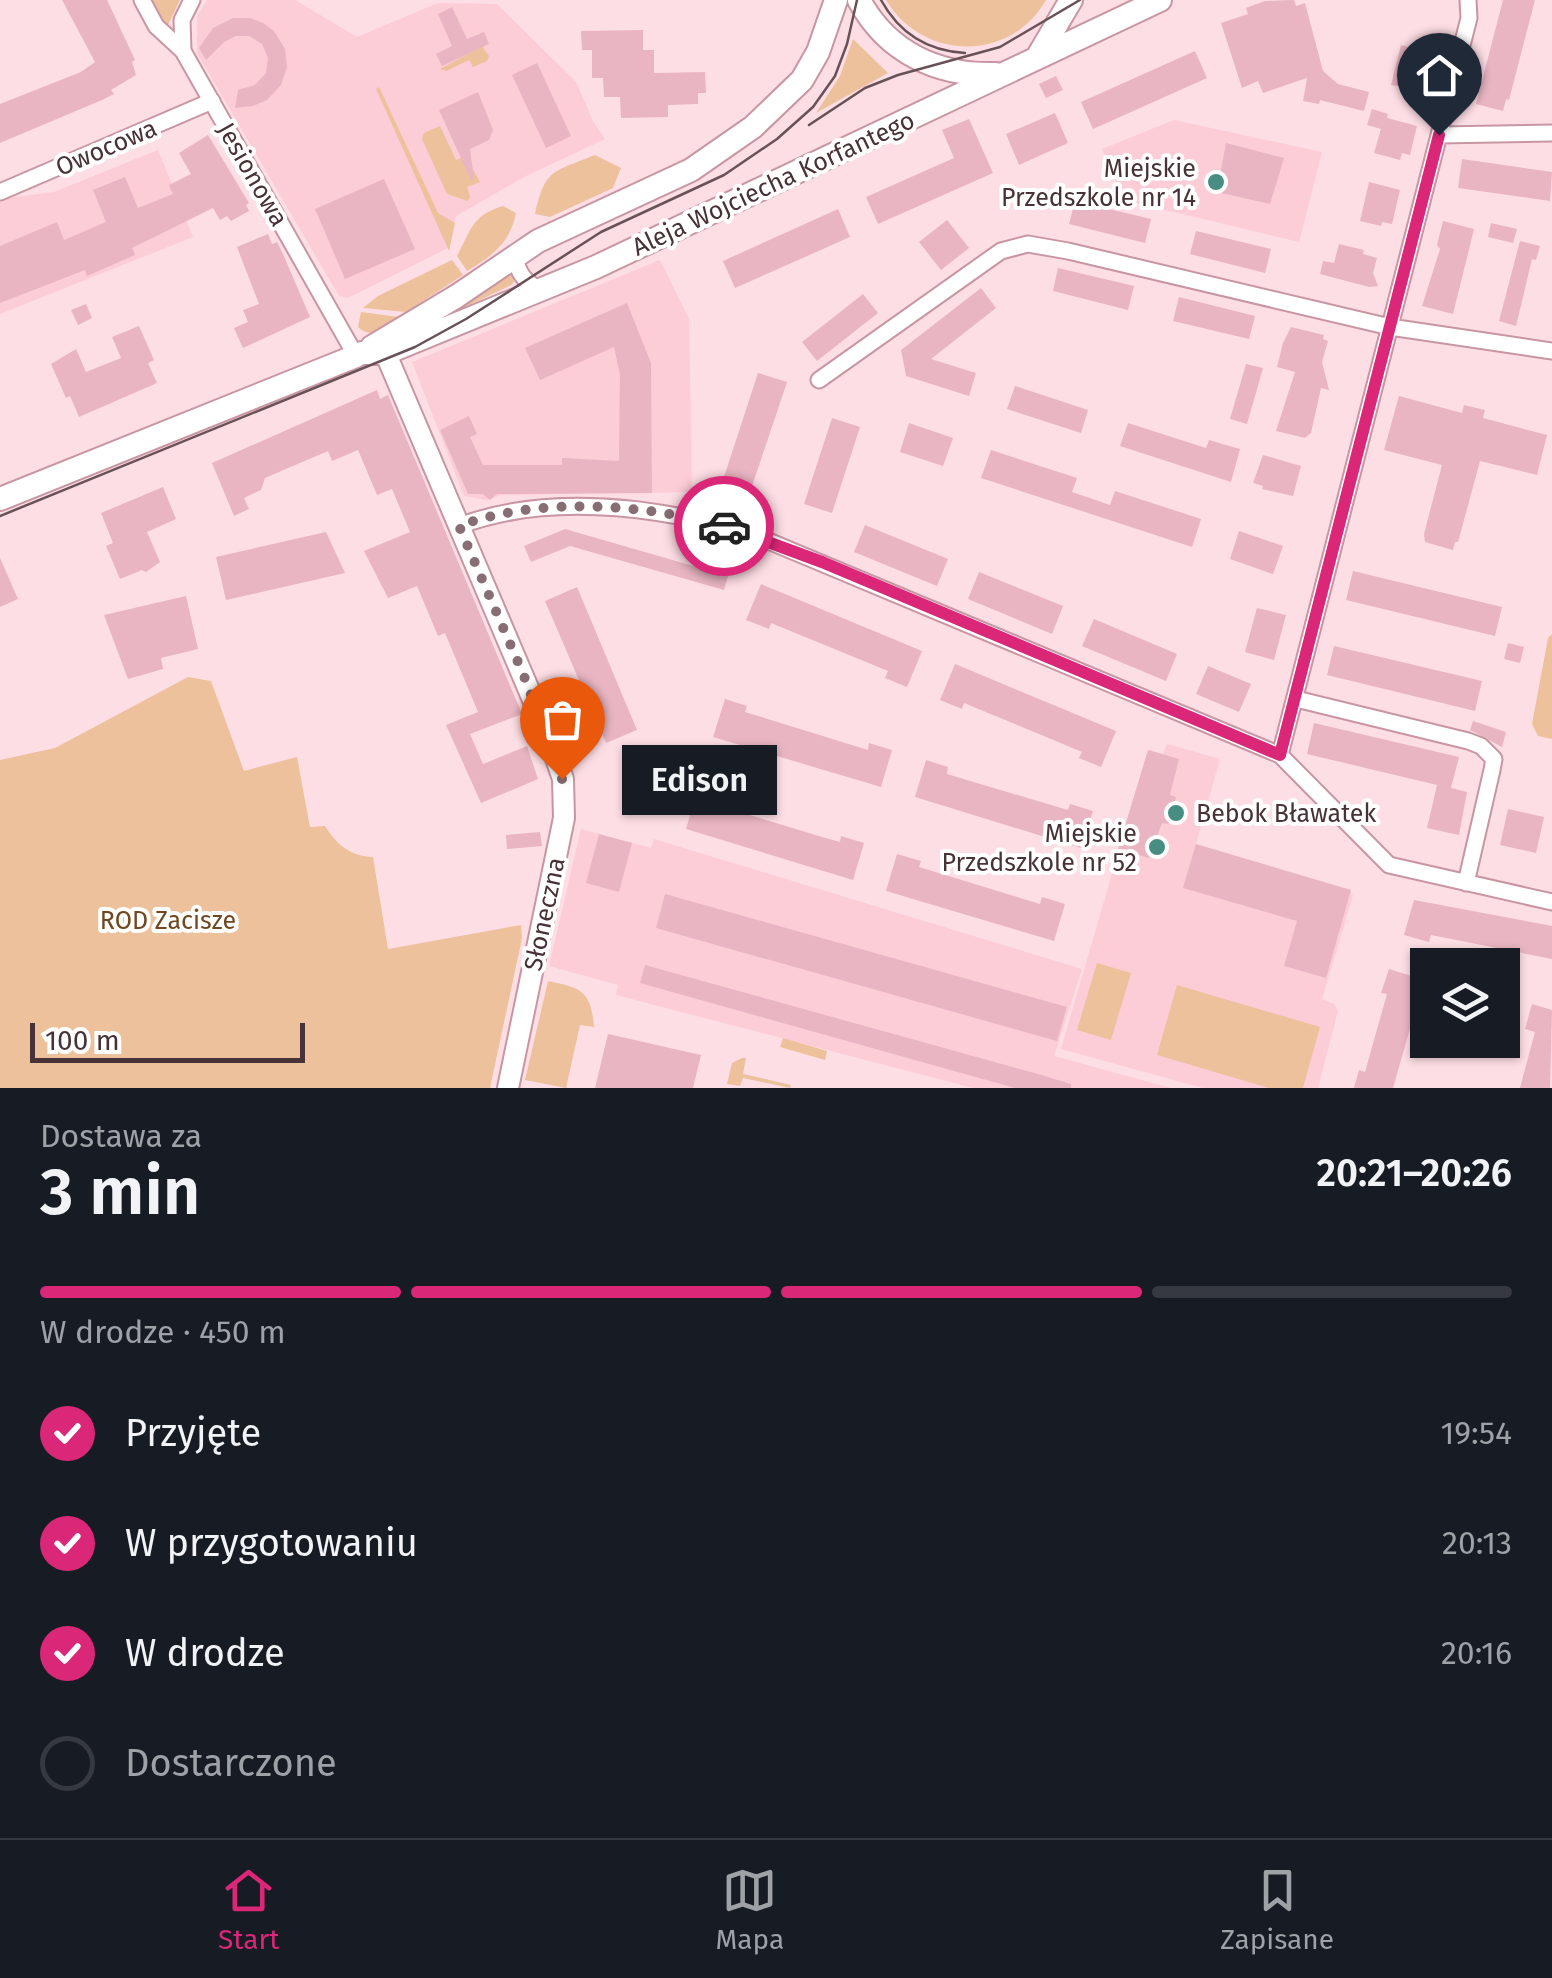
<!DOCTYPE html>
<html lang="pl">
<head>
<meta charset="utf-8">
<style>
	:root { --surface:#171b24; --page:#242831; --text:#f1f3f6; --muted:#9ea1a6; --line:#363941; --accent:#db2777 }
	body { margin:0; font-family:"Fira Sans",sans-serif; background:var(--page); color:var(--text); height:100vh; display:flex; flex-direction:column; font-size:38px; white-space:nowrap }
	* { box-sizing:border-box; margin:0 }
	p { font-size:32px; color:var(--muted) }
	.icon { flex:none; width:55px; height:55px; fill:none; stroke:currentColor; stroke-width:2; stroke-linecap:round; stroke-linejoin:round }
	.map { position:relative; height:1088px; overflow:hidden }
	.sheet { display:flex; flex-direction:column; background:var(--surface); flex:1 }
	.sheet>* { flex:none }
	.buttons { position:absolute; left:1410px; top:948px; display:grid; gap:20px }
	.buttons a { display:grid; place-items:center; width:110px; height:110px; border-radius:0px; background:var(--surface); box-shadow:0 2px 8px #0004; font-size:50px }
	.scale { position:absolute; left:30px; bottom:25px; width:275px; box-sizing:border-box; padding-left:10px; border:5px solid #473237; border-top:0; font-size:28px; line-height:35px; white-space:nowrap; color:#473237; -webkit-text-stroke:8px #fff; paint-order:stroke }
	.pin { position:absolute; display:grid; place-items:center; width:85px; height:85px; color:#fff; margin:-102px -42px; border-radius:50% 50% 50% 0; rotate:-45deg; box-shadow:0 0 10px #0007 }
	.pin .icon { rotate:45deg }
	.courier { position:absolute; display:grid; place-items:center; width:100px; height:100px; margin:-50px; border:8px solid #db2777; border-radius:50%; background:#fff; color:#222; box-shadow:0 2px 12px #0007 }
	.bubble { position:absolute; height:70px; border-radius:0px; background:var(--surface); box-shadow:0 2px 8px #0004; font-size:32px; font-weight:600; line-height:70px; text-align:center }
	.headline em { font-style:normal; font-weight:600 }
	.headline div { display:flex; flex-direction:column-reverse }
	.headline { display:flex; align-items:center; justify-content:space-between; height:170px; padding:0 40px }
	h1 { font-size:65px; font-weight:600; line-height:75px }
	.bar { display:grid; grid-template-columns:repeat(4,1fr); gap:15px 10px; align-content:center; height:120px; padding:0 40px }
	.bar i { height:12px; border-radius:8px; background:var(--line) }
	.bar .on { background:var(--accent) }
	.bar p { grid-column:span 4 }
	ol { padding:0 40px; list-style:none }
	li { display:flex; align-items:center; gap:30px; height:110px }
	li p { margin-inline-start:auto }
	li .icon { padding:10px; border-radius:50%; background:var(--accent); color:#fff; stroke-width:4 }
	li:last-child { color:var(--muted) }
	li i { width:55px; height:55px; border:5px solid var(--line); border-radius:50% }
	.tab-bar { display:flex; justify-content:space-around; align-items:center; height:140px; border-top:2px solid var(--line); background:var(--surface); font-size:28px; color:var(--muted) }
	.tab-bar a { display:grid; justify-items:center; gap:5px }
	.tab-bar .on { color:var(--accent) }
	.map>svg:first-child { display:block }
	.built { fill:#fcccd7 }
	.green { fill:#edc19c }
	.building { fill:#e9b5c2 }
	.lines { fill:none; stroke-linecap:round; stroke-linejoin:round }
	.minor-casing { stroke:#c896a3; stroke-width:19 }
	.tertiary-casing { stroke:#c896a3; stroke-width:24 }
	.secondary-casing { stroke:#c896a3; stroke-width:26 }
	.minor { stroke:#fff; stroke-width:15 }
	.tertiary { stroke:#fff; stroke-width:20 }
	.secondary { stroke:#fff; stroke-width:22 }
	.tram { stroke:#695257; stroke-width:2.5 }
	.done { stroke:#876e74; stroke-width:10; stroke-dasharray:0 18 }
	.route { stroke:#db2777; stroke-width:12 }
	.poi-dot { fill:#488d82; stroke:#fff; stroke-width:4 }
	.labels { text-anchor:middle; stroke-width:8; stroke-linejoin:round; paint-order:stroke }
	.street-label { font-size:25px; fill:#473237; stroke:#fff }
	.poi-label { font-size:25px; fill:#473237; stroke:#fff; text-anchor:end }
	.park-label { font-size:25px; fill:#6f4720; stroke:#fff }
</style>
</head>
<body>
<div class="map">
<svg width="1552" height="1088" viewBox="0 0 1552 1088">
	<rect width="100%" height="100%" fill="#fedee5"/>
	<path class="built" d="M207,0H295L357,37L438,3L497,4L576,82L594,123L605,139L524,177L456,216L449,238L376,88L448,248L348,298L339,296L197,53V17Z
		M1174,120L1322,152L1299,242L1124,200L1102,149Z
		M158,150L193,237L0,314V199L54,192Z
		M660,260L689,319L692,492L501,495L487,500L464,496L412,362Z
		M1167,744L1220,759L1196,844L1353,895L1322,999L1334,1004L1338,1011L1318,1088H1203L1061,1049L1148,750L1163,754Z
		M581,829L651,848L654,839L1082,969L1054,1056L1171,1088H973L616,995L618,985L549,966Z"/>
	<path class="green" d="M149,0H180L168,25L162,23Z
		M886,0H1046C1010,63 923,61 886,0Z
		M853,39L888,73L816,113L840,76Z
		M482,46L489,56L487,61L473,67L469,60L446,71L440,69Z
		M379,87L438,213L455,223L449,251L376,89Z
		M440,126L456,160L466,156L480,182L467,187L470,197L468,201L447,194L422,139L424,133Z
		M595,155L621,168L613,188L550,217L535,214C545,169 553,172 595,155Z
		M503,206L516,213C510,243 492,256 467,271L457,256C471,230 472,215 503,206Z
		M452,260L463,275L406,312L363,308L378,296Z
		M511,272L514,282L511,285L453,313Z
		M361,312L399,317L400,320C386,328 372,340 358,327Z
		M1552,634V739L1538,736L1532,724L1548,638Z
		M188,677L211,681L244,771L297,757L310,827L325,826C337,845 350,856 373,857L388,949L521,925L522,938L490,1088H0V760L55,748Z
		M1097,963L1131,973L1111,1040L1077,1030Z
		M548,981C581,988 591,990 594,1027L580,1025L566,1088L525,1080Z
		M1177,985L1320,1027L1303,1088H1269L1157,1055Z
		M783,1038L827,1051L825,1060L780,1047Z
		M742,1058H746L743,1074L791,1085L790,1088L743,1078L740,1086L727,1084L732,1063Z"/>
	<path class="building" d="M62,0H107L135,60L132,62L136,75L111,90L114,94L102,100L0,143V104L81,72L95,62Z
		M1294,0L1296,6L1305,3L1323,71L1338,84L1369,92L1364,111L1320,100L1319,104L1303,101L1307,78L1263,93L1258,81L1242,88L1221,23L1248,14L1246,8L1265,1Z
		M1503,0H1535L1509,100L1506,99L1503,111L1476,104Z
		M452,7L467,39L484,32L489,44L442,66L436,54L452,46L438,14Z
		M233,18H250L263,23L274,31L285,49L287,67L281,85L267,100L253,106L235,108L238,90L255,85L266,73L268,58L262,44L249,36H236L224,42L206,60L199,48L213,28Z
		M643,30V50H654V73L705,72L706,93H698V104L668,105V117L621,118L620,97H604L603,78H592V50H582L581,31Z
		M1417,44L1425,46L1428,58L1439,61L1433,83L1430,82L1428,91L1391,85L1401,45L1412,48Z
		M1195,51L1207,78L1093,129L1081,102Z
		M537,63L571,136L546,148L512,75Z
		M1056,76L1063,90L1046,98L1039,84Z
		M478,92L493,130L489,140L470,149L474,179L471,180L439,110Z
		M1372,109L1388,114L1387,118L1417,126L1410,155L1402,153L1400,160L1374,153L1381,129L1367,125Z
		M1055,113L1068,143L1019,165L1006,134Z
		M969,119L993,173L878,224L866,197L954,158L942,130Z
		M208,135L249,203L246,205L249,211L231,221L227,216L220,220L213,208L132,248L135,255L87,276L85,270L0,303V246L57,222L64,240L106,222L93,190L125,177L138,208L173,194L169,185L191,174L179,153Z
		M1226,143L1284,158L1270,204L1217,192Z
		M1462,159L1552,172L1550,201L1458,188Z
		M384,179L415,249L345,279L315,209Z
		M1369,182L1400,190L1392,224L1382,222L1381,226L1360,221Z
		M1075,201L1151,219L1145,243L1069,224Z
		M838,209L850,237L735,288L723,261Z
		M947,220L969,248L941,270L919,242Z
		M1443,221L1474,229L1453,314L1422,306L1440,249L1437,245Z
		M1491,223L1517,229L1513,243L1488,237Z
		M1196,231L1271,249L1265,273L1190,254Z
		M268,234L272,244L277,242L283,254L310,317L243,348L234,328L248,322L243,310L259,304L237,247Z
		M1520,241L1540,246L1536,260L1532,259L1516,326L1499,321Z
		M1339,244L1364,250L1363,254L1377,258L1373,273L1378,286L1369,287L1320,274L1323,261L1334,263Z
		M1058,268L1134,286L1128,310L1053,291Z
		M981,288L996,308L931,359L976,373L969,396L906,376L901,350Z
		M863,294L878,313L817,361L802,342Z
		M1179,297L1255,316L1249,339L1173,321Z
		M627,303L651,363L652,493L497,494L490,500L483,494H468L440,430L469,416L477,434L470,437L483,465H562V458L619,461L620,375L614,347L540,380L525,348Z
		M86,304L92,318L78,325L71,310Z
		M139,326L154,360L148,363L157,383L79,417L70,396L66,398L51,364L76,349L86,372L121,358L112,337Z
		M1291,327L1324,335L1323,339L1328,341L1322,362L1329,390L1321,388L1311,433L1305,438L1276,431L1295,372L1277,367L1283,343Z
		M1246,364L1263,368L1247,424L1230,419Z
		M758,373L787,382L747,501L719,492Z
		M1015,386L1088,410L1081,433L1007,409Z
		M377,390L380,399L388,395L522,714L470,734L483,764L527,746L538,779L481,803L446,725L478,712L445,633L438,636L417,586L388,598L364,551L410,532L392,489L377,495L358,450L332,461L328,451L265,478L261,490L244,498L249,509L234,516L212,463Z
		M1399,396L1462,413L1464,405L1485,410L1483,418L1547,435L1537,475L1480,461L1458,542H1455L1453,550L1425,542L1424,534L1442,465L1384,450Z
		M832,418L860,427L832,513L804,504Z
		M909,423L953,438L943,466L900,452Z
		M1128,423L1206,448L1209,440L1240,449L1231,482L1120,446Z
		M991,450L1077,478L1072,492L1110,505L1115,491L1201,519L1192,547L981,478Z
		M1263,455L1301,466L1293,496L1262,489L1263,486L1253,483Z
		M163,487L176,519L147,532L160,562L146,572L142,570L120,579L106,546L113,543L101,513Z
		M865,525L948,559L937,586L854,552Z
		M565,529L728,576L724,590L570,546L531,562L524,546Z
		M1239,531L1283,546L1273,574L1230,559Z
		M326,532L345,573L226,600L216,557Z
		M0,558L18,599L0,607Z
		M1353,571L1502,607L1495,636L1346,600Z
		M979,572L1063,606L1052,634L968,599Z
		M761,584L922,651L907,687L885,678L888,671L771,623L769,629L746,620Z
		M577,587L637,730L606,743L545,601Z
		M186,596L198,649L161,658L163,669L128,679L104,615Z
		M1257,608L1286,615L1274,660L1245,652Z
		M1094,619L1177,654L1166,681L1082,646Z
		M1508,643L1524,647L1520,663L1504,659Z
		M1334,646L1482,681L1475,711L1327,675Z
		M955,664L1116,731L1101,767L1079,758L1082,752L1039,734L964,703L962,709L940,700Z
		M1208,666L1251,684L1239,712L1196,694Z
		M725,699L747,706L745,712L868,750L869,743L892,750L881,787L713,737Z
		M1473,721L1506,732L1502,747L1470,730Z
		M1314,723L1459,757L1451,788L1467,792L1459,835L1427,828L1437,785L1307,754Z
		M1148,750L1179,759L1170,795L1176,797L1168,824L1162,823L1149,858L1118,849Z
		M926,760L948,767L947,774L987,786L1068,810L1070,804L1093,811L1081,848L915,797Z
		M697,792L719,799L717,805L822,837L840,842L841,836L864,843L853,880L686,829Z
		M1508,809L1544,817L1536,853L1500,845Z
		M540,832L542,846L507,849L506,835Z
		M599,834L632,843L619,892L586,883Z
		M1196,844L1351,890L1326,978L1284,966L1297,921L1183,888Z
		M897,854L921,861L919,867L1040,904L1042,897L1065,904L1054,941L886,891Z
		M665,894L1067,1007L1057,1041L656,928Z
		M1414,900L1552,926V959L1431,935L1429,942L1404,935Z
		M645,965L1038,1074L1071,1084V1088H1015L640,983Z
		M1389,969L1424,980L1393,1088H1354L1359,1070L1365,1072L1387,994L1381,993Z
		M1532,1004L1552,1010L1550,1088H1520L1535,1032L1525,1029Z
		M608,1034L701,1055L693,1088H595Z"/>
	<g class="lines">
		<defs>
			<path id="minor" d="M142,0L156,26L183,51L356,356
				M183,51L182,20L192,0
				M1439,135L1552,133
				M0,192L212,101
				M515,256C518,275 525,281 541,291
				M819,380L1001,251L1028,244L1068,251L1390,327L1552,351
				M459,526C550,492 656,507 747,532L1280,755L1389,865L1552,902
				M1296,699L1468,741L1481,746L1494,759L1492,770L1466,883
				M1280,755L1469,18L1468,0"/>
			<path id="tertiary" d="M399,342L386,353L388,359L548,735L563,779L564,818L508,1088"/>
			<path id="secondary" d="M859,0C887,52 937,76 996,74
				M1038,56L1071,0
				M372,347L457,296L538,241L691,170L753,127L802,80L818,52L836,0
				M362,353H386L596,267L1160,0
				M0,499L356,356"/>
		</defs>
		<use href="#minor" class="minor-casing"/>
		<use href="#tertiary" class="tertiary-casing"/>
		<use href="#secondary" class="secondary-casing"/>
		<use href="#minor" class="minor"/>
		<use href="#tertiary" class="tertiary"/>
		<use href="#secondary" class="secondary"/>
		<path class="tram" d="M881,0C899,33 928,51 965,53
			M809,125L865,88L898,75L1000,47L1080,0
			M0,516L415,347L466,319L601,232L724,175L777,139L813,107L835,76L847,44L857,0"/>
	</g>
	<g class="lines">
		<path class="done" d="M562,779L524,676L459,526C539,496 643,504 724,526"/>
		<path class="route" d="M724,526L822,562L1280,755L1439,135"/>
	</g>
	<g class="poi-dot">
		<circle cx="1216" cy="182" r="10"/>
		<circle cx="1176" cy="813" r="10"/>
		<circle cx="1157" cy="847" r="10"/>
	</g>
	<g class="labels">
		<g class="street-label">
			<text transform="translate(106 147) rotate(-23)" y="9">Owocowa</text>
			<text transform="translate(253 174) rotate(60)" y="9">Jesionowa</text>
			<text transform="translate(773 183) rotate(-25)" y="9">Aleja Wojciecha Korfantego</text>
			<text transform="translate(544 914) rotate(-78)" y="9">Słoneczna</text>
		</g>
		<g class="poi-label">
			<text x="1196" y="177">Miejskie<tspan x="1196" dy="29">Przedszkole nr 14</tspan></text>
			<text x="1196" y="822" text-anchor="start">Bebok Bławatek</text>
			<text x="1137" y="842">Miejskie<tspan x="1137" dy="29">Przedszkole nr 52</tspan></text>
		</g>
		<g class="park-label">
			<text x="168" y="929">ROD Zacisze</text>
		</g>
	</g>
</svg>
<div class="buttons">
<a><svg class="icon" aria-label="layers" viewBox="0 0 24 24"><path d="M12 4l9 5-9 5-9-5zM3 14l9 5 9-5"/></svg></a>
</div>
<div class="scale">100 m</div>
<div class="pin" style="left:562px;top:779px;background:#ea580c"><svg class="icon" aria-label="bag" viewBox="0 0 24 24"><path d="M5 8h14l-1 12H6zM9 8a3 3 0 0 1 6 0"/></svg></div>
<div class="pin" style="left:1439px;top:135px;background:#1f2937"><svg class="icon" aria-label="home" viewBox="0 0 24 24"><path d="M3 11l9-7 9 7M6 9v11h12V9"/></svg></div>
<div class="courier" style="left:724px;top:526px"><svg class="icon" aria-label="car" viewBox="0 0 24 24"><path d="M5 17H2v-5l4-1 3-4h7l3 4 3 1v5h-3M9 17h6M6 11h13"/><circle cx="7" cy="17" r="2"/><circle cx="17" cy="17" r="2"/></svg></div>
<div class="bubble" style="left:622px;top:745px;width:155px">Edison</div>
</div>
<section class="sheet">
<div class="headline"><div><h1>3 min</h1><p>Dostawa za</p></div><em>20:21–20:26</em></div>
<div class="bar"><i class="on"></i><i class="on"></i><i class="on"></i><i></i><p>W drodze · 450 m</p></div>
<ol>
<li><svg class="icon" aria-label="check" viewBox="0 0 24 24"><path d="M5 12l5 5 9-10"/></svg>Przyjęte<p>19:54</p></li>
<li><svg class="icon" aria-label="check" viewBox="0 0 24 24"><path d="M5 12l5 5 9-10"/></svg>W przygotowaniu<p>20:13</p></li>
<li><svg class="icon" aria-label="check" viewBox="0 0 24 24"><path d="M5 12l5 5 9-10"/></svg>W drodze<p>20:16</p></li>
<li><i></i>Dostarczone</li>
</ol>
</section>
<nav class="tab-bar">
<a class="on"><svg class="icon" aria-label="home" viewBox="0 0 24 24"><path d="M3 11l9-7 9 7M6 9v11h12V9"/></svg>Start</a>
<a><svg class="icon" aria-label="map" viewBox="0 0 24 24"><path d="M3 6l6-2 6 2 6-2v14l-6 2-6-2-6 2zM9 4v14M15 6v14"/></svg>Mapa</a>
<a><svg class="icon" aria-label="saved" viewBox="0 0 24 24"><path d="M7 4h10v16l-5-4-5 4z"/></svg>Zapisane</a>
</nav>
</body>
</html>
